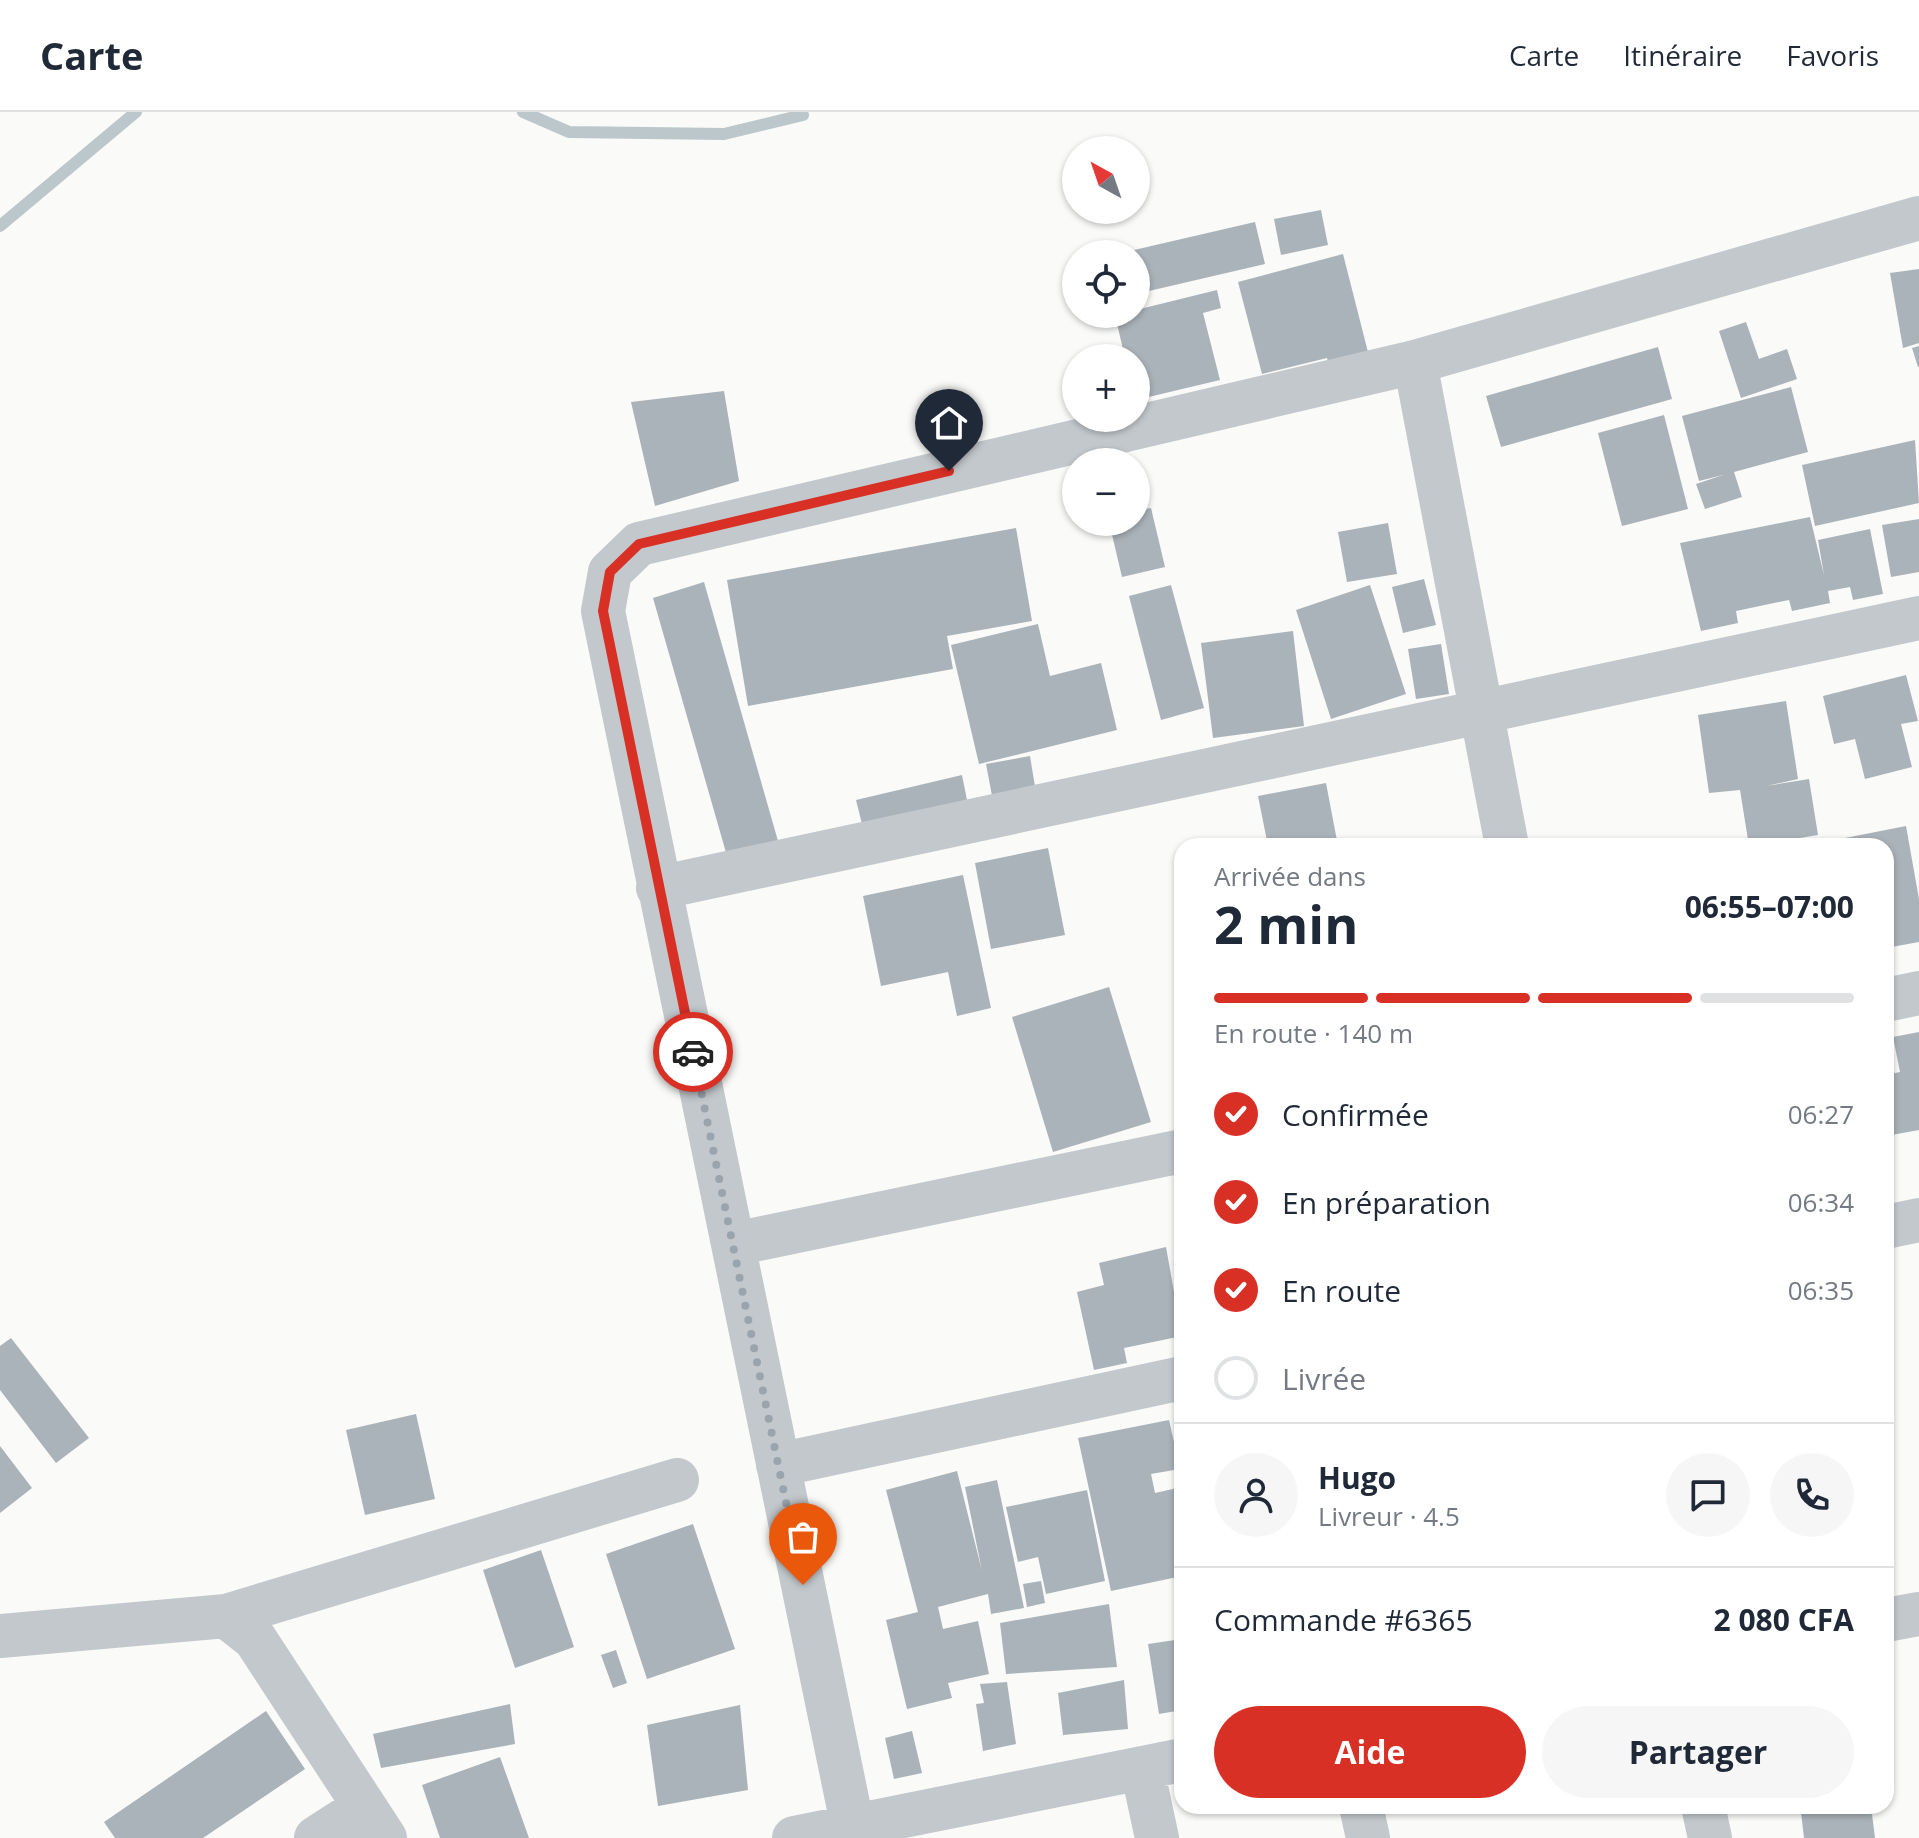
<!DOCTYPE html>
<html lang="fr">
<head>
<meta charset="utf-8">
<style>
	:root { --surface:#fff; --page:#f6f6f7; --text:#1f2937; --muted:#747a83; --line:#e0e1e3; --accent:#d93025 }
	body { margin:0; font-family:"Open Sans",sans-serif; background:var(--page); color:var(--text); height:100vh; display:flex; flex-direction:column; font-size:30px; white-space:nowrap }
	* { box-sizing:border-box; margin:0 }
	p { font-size:26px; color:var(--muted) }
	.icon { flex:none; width:44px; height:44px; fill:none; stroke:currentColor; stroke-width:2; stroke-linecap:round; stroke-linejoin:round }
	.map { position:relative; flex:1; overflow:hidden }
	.details { position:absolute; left:1174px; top:726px; width:720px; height:976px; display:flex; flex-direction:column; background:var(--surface); border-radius:24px; box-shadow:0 2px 6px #0004 }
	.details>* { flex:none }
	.needle { width:52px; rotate:320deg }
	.fabs { position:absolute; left:1062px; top:24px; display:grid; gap:16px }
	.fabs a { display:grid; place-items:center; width:88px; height:88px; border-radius:50%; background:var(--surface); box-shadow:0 2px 6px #0004; font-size:40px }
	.pin { position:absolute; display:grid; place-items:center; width:68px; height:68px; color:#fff; margin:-82px -34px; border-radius:50% 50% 50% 0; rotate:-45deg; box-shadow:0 0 8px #0007 }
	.pin .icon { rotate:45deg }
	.courier { position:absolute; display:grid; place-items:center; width:80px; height:80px; margin:-40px; border:6px solid #d93025; border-radius:50%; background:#fff; color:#222; box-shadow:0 2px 10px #0007 }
	.head em { font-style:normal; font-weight:700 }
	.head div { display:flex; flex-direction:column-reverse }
	.head { display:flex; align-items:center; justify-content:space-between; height:136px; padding:0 40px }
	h1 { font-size:52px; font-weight:700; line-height:60px }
	.bar { display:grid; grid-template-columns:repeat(4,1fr); gap:12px 8px; align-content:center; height:96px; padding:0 40px }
	.bar i { height:10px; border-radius:6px; background:var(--line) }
	.bar .active { background:var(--accent) }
	.bar p { grid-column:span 4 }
	.line { display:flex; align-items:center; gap:20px; padding:0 40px; border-top:2px solid var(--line) }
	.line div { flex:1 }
	.round { display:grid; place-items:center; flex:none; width:84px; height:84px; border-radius:42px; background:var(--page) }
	ol { padding:0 40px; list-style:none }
	li { display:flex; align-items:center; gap:24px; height:88px }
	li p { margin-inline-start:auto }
	li .icon { padding:8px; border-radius:50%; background:var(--accent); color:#fff; stroke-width:4 }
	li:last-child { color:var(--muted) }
	li i { width:44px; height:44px; border:4px solid var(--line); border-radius:50% }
	.button { display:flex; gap:16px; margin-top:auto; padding:16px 40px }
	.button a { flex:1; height:92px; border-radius:48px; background:var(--accent); color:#fff; font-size:32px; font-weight:700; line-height:92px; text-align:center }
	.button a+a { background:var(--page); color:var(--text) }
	header { display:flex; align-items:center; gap:48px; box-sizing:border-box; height:112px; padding:0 40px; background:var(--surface); border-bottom:2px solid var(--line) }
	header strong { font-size:38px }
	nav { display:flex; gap:44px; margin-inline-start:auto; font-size:28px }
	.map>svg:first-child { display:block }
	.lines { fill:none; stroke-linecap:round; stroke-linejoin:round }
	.stream { stroke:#bbc7cb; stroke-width:12 }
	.building { fill:#aab3b9 }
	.street { stroke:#c3c8cc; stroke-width:44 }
	.done { stroke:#99a4ac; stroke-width:8; stroke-dasharray:0 14.4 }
	.route { stroke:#d93025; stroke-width:10 }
</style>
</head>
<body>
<header>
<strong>Carte</strong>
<nav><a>Carte</a><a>Itinéraire</a><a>Favoris</a></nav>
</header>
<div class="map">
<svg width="1919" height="1726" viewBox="0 0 1919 1726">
	<rect width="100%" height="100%" fill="#fafaf8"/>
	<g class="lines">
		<path class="stream" d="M523,0L569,20L724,22L803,3
			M0,114L136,0"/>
	</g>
	<path class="building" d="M1321,98L1328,133L1281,143L1274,107Z
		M1255,110L1265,152L1136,182V142L1121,141Z
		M1343,142L1370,248L1330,258L1327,246L1262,262L1238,170Z
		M1919,157V231L1903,236L1890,161Z
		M1217,178L1221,196L1203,201L1220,268L1136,288V246H1125L1115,203L1136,202V198Z
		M1746,210L1759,247L1787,237L1797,267L1741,286L1719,219Z
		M1919,234V255H1918L1912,236Z
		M1658,235L1672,287L1501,335L1486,284Z
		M1791,275L1808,340L1734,360L1742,385L1705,397L1696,372L1723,363L1699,369L1682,304Z
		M724,279L739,369L655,394L631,290Z
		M1664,303L1688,397L1622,414L1598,321Z
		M1915,328L1919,391L1815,414L1802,353Z
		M1151,396L1165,455L1122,465L1109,410H1136V399Z
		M1810,405L1824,463L1818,428L1870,417L1883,482L1853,488L1850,475L1828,479L1830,491L1792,499L1789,488L1736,499L1738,511L1701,519L1680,431Z
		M1919,407V460L1891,465L1882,413Z
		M1388,411L1397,462L1347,470L1338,420Z
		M1016,416L1032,509L947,524L953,557L748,594L727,468Z
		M1424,467L1436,513L1403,521L1392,475Z
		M704,470L778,729L727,744L653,486Z
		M1171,473L1204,596L1161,608L1129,484Z
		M1370,473L1406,582L1331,607L1296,498Z
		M1038,512L1050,564L1101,551L1117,618L979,652L951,533Z
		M1293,519L1304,614L1213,626L1201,531Z
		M1441,532L1449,582L1416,587L1408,537Z
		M1906,563L1918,609L1901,612L1912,655L1865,667L1855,627L1834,632L1823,584Z
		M1786,589L1798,667L1766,674L1809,667L1818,723L1749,734L1740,678L1709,681L1698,603Z
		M1030,644L1036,681L993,689L986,652Z
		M962,663L967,688L862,712L856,688Z
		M1326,671L1338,734H1268L1258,684Z
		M1906,714L1919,787V830L1886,836V734H1846L1845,726Z
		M1048,736L1065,823L991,837L975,751Z
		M963,763L991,896L957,904L948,860L881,874L863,784Z
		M1109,875L1151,1010L1053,1040L1012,905Z
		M1919,920V1018L1886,1024V963L1900,960L1893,925Z
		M1887,930L1892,950L1886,951V931Z
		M1166,1135L1182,1224L1124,1236L1127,1251L1094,1258L1077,1180L1104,1173L1099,1151Z
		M11,1226L89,1326L56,1351L0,1278V1234Z
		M416,1302L435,1387L365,1403L346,1318Z
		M1169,1308L1180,1357L1151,1362L1155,1381L1182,1375V1464L1111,1479L1078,1326Z
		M0,1334L32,1376L0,1401Z
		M957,1359L982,1459L965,1375L997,1368L1024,1496L991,1502L988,1482L938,1495L943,1517L978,1509L989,1562L948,1571L952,1586L907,1597L886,1508L918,1500L886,1378Z
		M1087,1378L1105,1469L1046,1482L1038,1445L1018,1450L1006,1395Z
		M693,1412L735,1537L647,1567L606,1442Z
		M541,1438L574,1535L515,1556L483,1458Z
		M1041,1469L1045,1491L1027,1495L1023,1472Z
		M1109,1492L1117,1555L1006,1562L1000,1511Z
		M1182,1527V1598L1159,1602L1148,1532Z
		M616,1538L627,1571L613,1576L601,1543Z
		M1124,1568L1128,1617L1063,1623L1058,1581Z
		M1007,1570L1016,1632L983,1639L976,1592L984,1591L980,1572Z
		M510,1592L515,1632L381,1656L373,1622Z
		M740,1593L748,1678L658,1694L647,1613Z
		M266,1599L305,1657L203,1726H115L104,1710Z
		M912,1619L922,1661L894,1667L885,1626Z
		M500,1645L529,1726H440L422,1673Z
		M1852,1694H1871L1875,1726H1804L1801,1700Z"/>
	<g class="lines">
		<path class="street" d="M1415,250L1507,734
			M658,776L1919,506
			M1886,888L1919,881
			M1886,1115L1919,1108
			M734,1132L1182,1039
			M778,1353L1182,1266
			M226,1504L255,1527L385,1726
			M1886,1508L1919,1502
			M0,1524L226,1504L677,1368
			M1142,1656L1157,1726
			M1361,1694L1368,1726
			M1703,1694L1710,1726
			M316,1726L364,1695
			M794,1726L1182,1648
			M855,1726L603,499L610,460L639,432L1415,250L1919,106"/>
	</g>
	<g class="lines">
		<path class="done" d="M693,940L803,1473"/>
		<path class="route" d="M693,940L603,499L610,460L639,432L949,359"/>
	</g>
</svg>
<div class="fabs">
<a><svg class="needle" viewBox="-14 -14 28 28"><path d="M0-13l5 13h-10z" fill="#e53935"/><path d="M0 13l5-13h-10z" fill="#747a83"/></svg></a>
<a><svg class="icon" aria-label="locate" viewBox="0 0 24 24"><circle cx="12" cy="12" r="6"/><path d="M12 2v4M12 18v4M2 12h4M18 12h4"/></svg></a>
<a>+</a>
<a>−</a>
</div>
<div class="pin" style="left:803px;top:1473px;background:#ea580c"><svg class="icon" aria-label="bag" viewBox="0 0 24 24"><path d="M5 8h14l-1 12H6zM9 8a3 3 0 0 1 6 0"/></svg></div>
<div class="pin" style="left:949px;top:359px;background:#1f2937"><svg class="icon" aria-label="home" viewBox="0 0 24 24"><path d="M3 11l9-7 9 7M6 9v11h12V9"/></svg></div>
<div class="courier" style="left:693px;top:940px"><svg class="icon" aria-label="car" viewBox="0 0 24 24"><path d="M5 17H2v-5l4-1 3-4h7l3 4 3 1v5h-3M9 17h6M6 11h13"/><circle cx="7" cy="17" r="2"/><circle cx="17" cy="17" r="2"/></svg></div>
<section class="details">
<div class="head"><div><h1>2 min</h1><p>Arrivée dans</p></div><em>06:55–07:00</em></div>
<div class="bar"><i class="active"></i><i class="active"></i><i class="active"></i><i></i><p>En route · 140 m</p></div>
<ol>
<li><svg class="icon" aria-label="check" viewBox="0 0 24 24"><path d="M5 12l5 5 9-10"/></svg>Confirmée<p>06:27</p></li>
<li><svg class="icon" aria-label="check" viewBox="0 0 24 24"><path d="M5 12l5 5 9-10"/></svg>En préparation<p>06:34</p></li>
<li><svg class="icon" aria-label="check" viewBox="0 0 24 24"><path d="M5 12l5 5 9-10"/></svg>En route<p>06:35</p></li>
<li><i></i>Livrée</li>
</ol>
<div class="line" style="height:144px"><a class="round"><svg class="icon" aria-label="person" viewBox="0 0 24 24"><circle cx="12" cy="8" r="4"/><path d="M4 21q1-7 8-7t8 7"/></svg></a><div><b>Hugo</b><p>Livreur · 4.5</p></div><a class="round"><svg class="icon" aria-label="chat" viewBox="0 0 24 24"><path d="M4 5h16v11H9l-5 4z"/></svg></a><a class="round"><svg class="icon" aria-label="phone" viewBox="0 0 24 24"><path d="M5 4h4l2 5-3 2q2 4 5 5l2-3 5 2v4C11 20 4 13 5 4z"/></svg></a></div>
<div class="line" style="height:104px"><div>Commande #6365</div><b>2 080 CFA</b></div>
<div class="button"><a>Aide</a><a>Partager</a></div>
</section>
</div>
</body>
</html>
